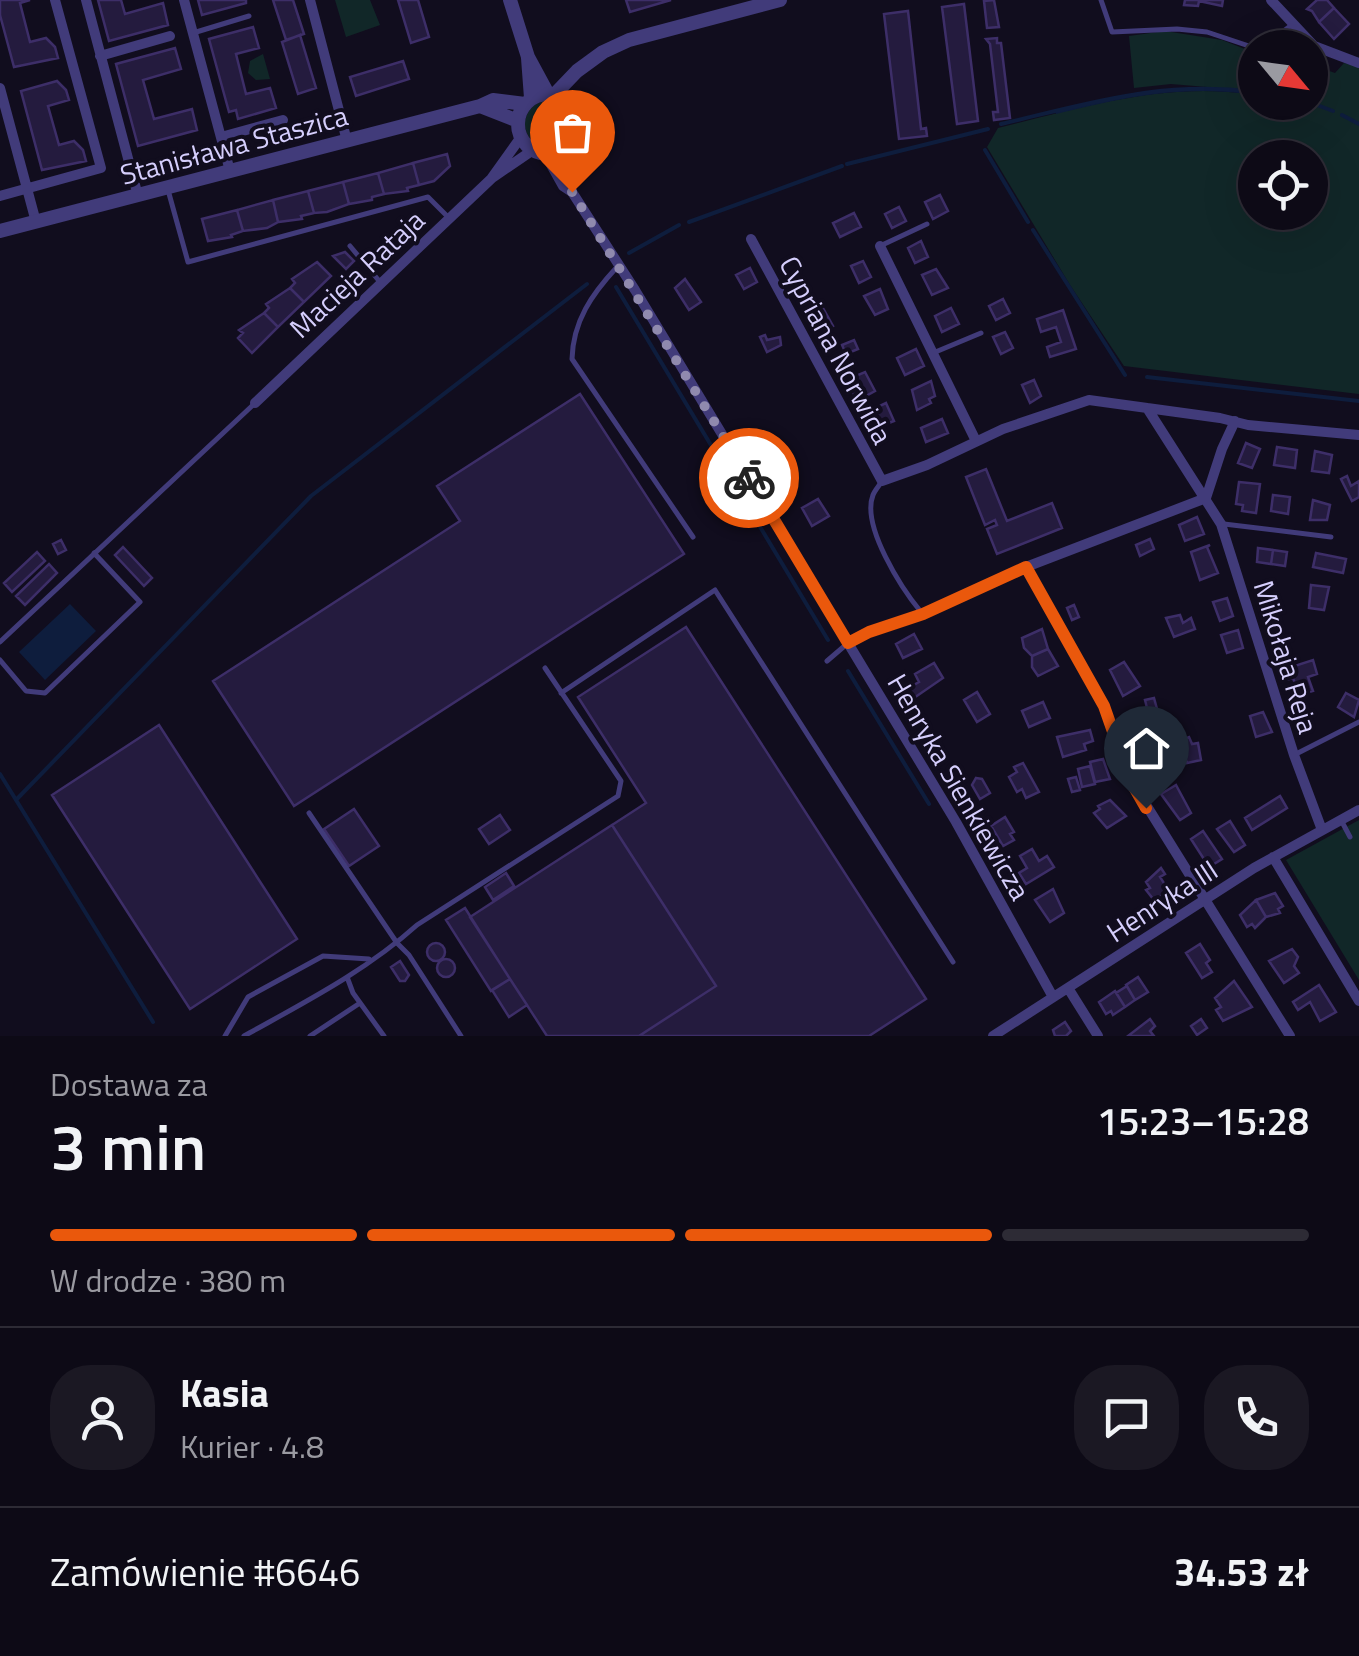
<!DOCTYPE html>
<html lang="pl">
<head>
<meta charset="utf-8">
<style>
	:root { --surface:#0d0a16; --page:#1b1823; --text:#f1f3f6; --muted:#9a9aa1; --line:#2d2b35; --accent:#ea580c }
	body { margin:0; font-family:"Titillium Web",sans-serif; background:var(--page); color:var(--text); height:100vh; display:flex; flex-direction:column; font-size:38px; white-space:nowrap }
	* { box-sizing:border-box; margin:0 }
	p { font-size:32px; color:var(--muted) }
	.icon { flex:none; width:55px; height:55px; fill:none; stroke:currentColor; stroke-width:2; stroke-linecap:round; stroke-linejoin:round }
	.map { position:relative; height:1036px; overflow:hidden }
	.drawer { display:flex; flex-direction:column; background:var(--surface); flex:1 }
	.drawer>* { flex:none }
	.needle { width:65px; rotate:119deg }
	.buttons { position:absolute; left:1238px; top:30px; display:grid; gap:20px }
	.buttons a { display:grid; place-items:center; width:90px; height:90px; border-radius:50%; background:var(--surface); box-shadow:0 10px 40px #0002,0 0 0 2px var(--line); font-size:50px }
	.pin { position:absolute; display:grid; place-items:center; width:85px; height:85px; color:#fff; margin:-102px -42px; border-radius:50% 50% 50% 0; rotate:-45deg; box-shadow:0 0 10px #0007 }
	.pin .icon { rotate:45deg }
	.courier { position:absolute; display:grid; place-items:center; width:100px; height:100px; margin:-50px; border:8px solid #ea580c; border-radius:50%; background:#fff; color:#222; box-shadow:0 2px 12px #0007 }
	.summary em { font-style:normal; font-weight:600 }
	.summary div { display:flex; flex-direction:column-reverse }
	.summary { display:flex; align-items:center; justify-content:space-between; height:170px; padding:0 50px }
	h1 { font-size:65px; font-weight:600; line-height:75px }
	.bar { display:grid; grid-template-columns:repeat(4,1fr); gap:15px 10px; align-content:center; height:120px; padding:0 50px }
	.bar i { height:12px; border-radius:8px; background:var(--line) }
	.bar .active { background:var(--accent) }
	.bar p { grid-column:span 4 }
	.line { display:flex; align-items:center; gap:25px; padding:0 50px; border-top:2px solid var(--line) }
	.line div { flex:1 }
	.round { display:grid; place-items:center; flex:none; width:105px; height:105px; border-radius:40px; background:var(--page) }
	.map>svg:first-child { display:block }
	.green { fill:#112728; fill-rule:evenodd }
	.water { fill:#0e1d3d }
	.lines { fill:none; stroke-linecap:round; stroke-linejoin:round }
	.stream { stroke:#0e1d3d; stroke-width:4 }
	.building { fill:#241b3e; stroke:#3d2e68; stroke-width:2.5 }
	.service { stroke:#413b7a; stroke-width:5 }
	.minor { stroke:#413b7a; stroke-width:10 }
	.tertiary { stroke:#413b7a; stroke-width:14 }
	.done { stroke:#908aae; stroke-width:10; stroke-dasharray:0 18 }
	.route { stroke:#ea580c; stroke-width:12 }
	.labels { text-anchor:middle; stroke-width:8; stroke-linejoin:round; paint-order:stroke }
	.street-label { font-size:28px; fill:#d5cefc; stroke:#110d1e }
</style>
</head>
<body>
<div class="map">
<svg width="1359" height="1036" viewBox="0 0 1359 1036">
	<rect width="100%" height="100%" fill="#110d1e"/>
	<path class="green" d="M335,0H370L380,25L346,37Z
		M1165,31L1222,40L1255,53V91L1171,84L1134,88L1129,36Z
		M263,54L270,79L256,80L248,73L250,61Z
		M1344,63L1359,67V394L1124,366L1070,285L987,147L998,128C1084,107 1166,81 1255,95V102H1310V64L1335,73ZM1255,158H1310V212H1255Z
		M525 124a23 23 0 1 1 46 0a23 23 0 1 1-46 0Z
		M1359,820V980L1286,860Z"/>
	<path class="water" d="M1202,87L1255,92V95C1186,84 1123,97 1056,114L1055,111L1134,93Z
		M70,604L96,631L45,680L19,652Z"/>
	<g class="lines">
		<path class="stream" d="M1309,102L1333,111
			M1342,115L1359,124
			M1001,124C1091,103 1161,80 1255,92
			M985,150L1028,222
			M847,164L988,129
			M689,222L842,166
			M1033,230L1125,375
			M629,253L679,225
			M616,287L828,640
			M1147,377L1359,401
			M848,671L929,804
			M0,774L153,1022
			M16,800L311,496L587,284"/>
	</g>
	<path class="building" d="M0,0H30L20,3L30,42L46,38L55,47L58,58L14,67L0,15Z
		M98,0H121L125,14L163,3L168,25L109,41Z
		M198,0H246V3L202,15Z
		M273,0H293L304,34L286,40Z
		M398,0H418L429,37L411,43Z
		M626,0H671L630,12Z
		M994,0L999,27L987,28L984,1Z
		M1185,0H1223L1222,6L1199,1L1198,6L1184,5Z
		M1317,0H1327L1334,8L1319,22L1312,11L1307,9Z
		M964,4L978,121L957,124L942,7Z
		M1334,8L1349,24L1334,39L1319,22Z
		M908,11L921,129L926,128L927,136L899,139L884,14Z
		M253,27L259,48L236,54L246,94L270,88L276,108L238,119L236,110L229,112L209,39Z
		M300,35L316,88L298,94L282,42Z
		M997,38V43H1001L1010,118L994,120L993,112H998L990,44L986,39Z
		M175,48L181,69L143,80L154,119L192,109L197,130L138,146L116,64Z
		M403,61L409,79L356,96L350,77Z
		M57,81L66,90L69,100L48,106L59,145L74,141L83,150L86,161L42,170L21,91Z
		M447,154L450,166L434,181L419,185L413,163Z
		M413,163L419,185L407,188L408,191L384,194L378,173Z
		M378,173L384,194L372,197V200L349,204L343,182Z
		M343,182L349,204L327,212L314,213L308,191Z
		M308,191L314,213L301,216L302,219L278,222L273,200Z
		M940,195L948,211L933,219L925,202Z
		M273,200L278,222L267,228L243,231L237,210Z
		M899,207L906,221L892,228L885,214Z
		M237,210L243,231L231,235L232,237L208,241L202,219Z
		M854,213L861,227L840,237L833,223Z
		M921,241L928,257L915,263L908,248Z
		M345,252L354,261L346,269L333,256Z
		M863,261L871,277L859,283L851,266Z
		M317,262L331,276L304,302L290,288L295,283L292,279Z
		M750,268L757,282L744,289L736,275Z
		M936,269L948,288L932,295L922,275Z
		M685,279L701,302L689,310L675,288Z
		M290,288L304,302L278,327L264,313L269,308L266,304Z
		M880,289L888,309L875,315L864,296Z
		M1003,299L1010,313L996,320L989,306Z
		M823,308L833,326L818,334L808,316Z
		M951,308L959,324L942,332L935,316Z
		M1063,310L1076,349L1050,357L1047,347L1061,342L1056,327L1041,332L1037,319Z
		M264,313L278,327L252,353L238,338L243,333L239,330Z
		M1005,332L1013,348L1001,354L993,337Z
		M765,335L767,340L780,337L781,345L767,352L760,337Z
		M854,340L858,349L846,354L842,345Z
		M916,349L924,366L905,375L897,358Z
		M865,372L875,391L855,402L857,400L846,380Z
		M1034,380L1041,396L1030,403L1022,385Z
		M931,381L935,396L929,399L931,403L917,410L912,390Z
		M580,394L684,554L294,806L213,681L460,521L437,486Z
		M886,403L894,421L879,427L871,410Z
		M942,419L948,433L926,442L921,428Z
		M1246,443L1260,449L1252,468L1238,463Z
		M1277,447L1297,450L1295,468L1274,465Z
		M1315,451L1332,455L1329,473L1312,471Z
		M986,469L1007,521L1052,503L1062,528L997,554L987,529L997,525L995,520L985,525L966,477Z
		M1347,476L1351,486L1359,481V497L1352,501L1341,479Z
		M1239,482L1260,484L1256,513L1242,511L1243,505L1236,504Z
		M1273,495L1290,497L1288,514L1271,511Z
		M818,499L829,516L812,526L802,508Z
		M1313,500L1330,505L1327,520H1310Z
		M1197,517L1204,534L1185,541L1179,525Z
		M1150,539L1154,549L1140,556L1136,545Z
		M61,540L66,550L58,554L53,544Z
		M1210,545L1207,547L1218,573L1200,580L1191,552Z
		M123,547L152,578L144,586L115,555Z
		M1258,548L1273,550L1271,564L1257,562Z
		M1273,550L1287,552L1285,566L1271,564Z
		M37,552L45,561L12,592L4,583Z
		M1316,553L1346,559L1343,573L1313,567Z
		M49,564L57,573L25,605L16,596Z
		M1311,585L1329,587L1324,610L1309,608Z
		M1227,598L1233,616L1220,621L1213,602Z
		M1074,605L1079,617L1072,620L1067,608Z
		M1180,615L1183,623L1191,618L1195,629L1174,637L1166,618Z
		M686,627L926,999L869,1036H639L716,986L612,825L646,803L578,697Z
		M1042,629L1048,649L1032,656L1024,648L1022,638Z
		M1238,630L1243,648L1227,653L1221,635Z
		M914,634L922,649L903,658L896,644Z
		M1048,649L1058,666L1038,676L1032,667V656Z
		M1313,660L1317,674L1308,677L1313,691L1299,695L1293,678L1286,680L1282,670Z
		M1124,662L1140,686L1123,696L1110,670Z
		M934,663L943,678L911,700L905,690L919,682L915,674Z
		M977,692L990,714L977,722L964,700Z
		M1346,693L1359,700L1354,717L1338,707Z
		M1154,698L1157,709L1148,712L1145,700Z
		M1043,702L1050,718L1029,727L1022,711Z
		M1263,712L1272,732L1256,737L1250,716Z
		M159,725L297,939L190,1009L52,795Z
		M1090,730L1093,741L1084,744L1086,750L1063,757L1057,737Z
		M1152,730L1157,750L1140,755L1137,734Z
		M1189,737L1192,744L1198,743L1201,760L1187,763L1179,741Z
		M1103,759L1110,779L1095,782L1090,762Z
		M1023,763L1039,792L1026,798L1022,789L1017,792L1009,777L1017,772L1014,767Z
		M1090,766L1095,784L1082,787L1078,769Z
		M1076,777L1080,790L1072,792L1068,779Z
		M976,778L982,779L990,793L980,799L972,785Z
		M1176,785L1191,813L1180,820L1161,794Z
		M1280,796L1287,808L1252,830L1245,818Z
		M1110,800L1126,816L1107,828L1094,813L1100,809L1098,806Z
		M354,809L379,846L349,866L324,829Z
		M500,815L510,830L489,844L479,829Z
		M1005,817L1014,832L1010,834L1014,840L1003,846L991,826Z
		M1230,821L1245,845L1234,852L1217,829Z
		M612,825L716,986L639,1036H547L470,917Z
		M1203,831L1222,859L1209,867L1191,839Z
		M1032,849L1039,861L1047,856L1054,867L1026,884L1019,873L1027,868L1020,856Z
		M1161,868L1165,874L1160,877L1169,891L1154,900L1146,890L1150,888L1146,882Z
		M506,873L514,886L493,900L485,887Z
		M1053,889L1064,913L1050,922L1035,900Z
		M1275,893L1283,906L1278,909L1280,913L1266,917L1256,900Z
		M1256,900L1266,917L1255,928L1252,924L1247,927L1240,915Z
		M465,908L510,979L491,991L446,920Z
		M427 952a9 9 0 1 1 18 0a9 9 0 1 1-18 0Z
		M1200,944L1210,960L1206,963L1212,972L1202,978L1186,953Z
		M1292,949L1298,957L1294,966L1299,973L1284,983L1269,961Z
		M437 968a9 9 0 1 1 18 0a9 9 0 1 1-18 0Z
		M400,961L409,975L405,981H400L391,967Z
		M1138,977L1148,992L1135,1000L1126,985Z
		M510,979L527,1005L509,1017L492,990Z
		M1234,981L1252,1007L1223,1021L1216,1010L1221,1007L1215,998Z
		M1319,985L1336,1012L1320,1021L1310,1002L1298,1010L1293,1002Z
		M1127,986L1135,1000L1125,1007L1116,993Z
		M1115,991L1125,1007L1113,1015L1111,1011L1106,1014L1099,1002Z
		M1150,1019L1155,1026L1150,1031L1154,1036H1128Z
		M1201,1019L1207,1028L1197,1035L1191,1026Z
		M1065,1022L1071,1031L1066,1036H1055L1053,1030Z"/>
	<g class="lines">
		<path class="service" d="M1101,0L1112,32L1177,29L1207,32L1255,48
			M193,33L249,16
			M1261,48L1293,24
			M168,190L188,262L428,197L449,218
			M350,246L380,282
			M880,246L927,224
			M617,267C592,294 573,321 572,359L693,537
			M933,353L981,333
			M882,481C879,486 875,490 873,495C861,526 902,589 921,612
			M1224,524L1331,537
			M0,642L253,405
			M0,660L26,691L45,693L140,602L94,553
			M827,661L848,643
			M561,693L715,590L953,962
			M1296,754L1359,722
			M309,813L397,943L409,955L461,1036
			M1341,820L1350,837
			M347,977L353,993L384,1036
			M225,1036L248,997L323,956L369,959
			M244,1036C303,1003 366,971 417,925L618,796L621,781L545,668
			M310,1036L360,1003"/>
		<path class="minor" d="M86,0L138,196
			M184,0L230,171
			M310,0L347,141
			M1271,0L1314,46L1359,63
			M100,56L170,36
			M0,88L36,222
			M221,137L283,120
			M562,151L572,192
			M545,154L563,186L572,192L635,290L956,822L1053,997
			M492,178L533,150
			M0,196L101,168L55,0
			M751,239L882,481L927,465L1003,429L1089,400L1220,418L1248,425L1359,435
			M880,246L976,441
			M255,403L491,179L521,137
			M1147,408L1221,524L1294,755L1322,830
			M1026,567L1104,706L1130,779L1290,1036
			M848,643L869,632L923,614L1026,567L1206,498L1222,449L1235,421
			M1273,857L1359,1001
			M1068,988L1098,1036
			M993,1036L1254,868L1359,810"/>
		<path class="tertiary" d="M510,0L528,57L548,94
			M528,58L531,98
			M555,94L577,71L603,52L629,40L780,0
			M518 124a30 30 0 1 1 60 0a30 30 0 1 1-60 0Z
			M480,106L518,121
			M0,231L480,106L493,100L525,104"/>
	</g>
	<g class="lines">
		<path class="done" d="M572,192L749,478"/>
		<path class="route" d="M749,478L848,643L869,632L923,614L1026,567L1104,706L1130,780L1146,808"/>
	</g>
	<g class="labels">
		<g class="street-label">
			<text transform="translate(234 145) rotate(-15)" y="10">Stanisława Staszica</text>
			<text transform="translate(357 274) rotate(-43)" y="10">Macieja Rataja</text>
			<text transform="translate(836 350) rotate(62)" y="10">Cypriana Norwida</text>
			<text transform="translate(1286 657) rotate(73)" y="10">Mikołaja Reja</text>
			<text transform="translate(959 787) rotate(60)" y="10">Henryka Sienkiewicza</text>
			<text transform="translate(1162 901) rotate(-33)" y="10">Henryka III</text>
		</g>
	</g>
</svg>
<div class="buttons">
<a><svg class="needle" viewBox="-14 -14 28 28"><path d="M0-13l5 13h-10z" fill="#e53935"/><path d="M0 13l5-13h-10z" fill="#9a9aa1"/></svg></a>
<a><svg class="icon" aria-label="locate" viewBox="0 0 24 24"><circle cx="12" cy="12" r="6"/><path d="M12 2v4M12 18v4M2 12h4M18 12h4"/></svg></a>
</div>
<div class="pin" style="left:572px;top:192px;background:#ea580c"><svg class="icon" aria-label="bag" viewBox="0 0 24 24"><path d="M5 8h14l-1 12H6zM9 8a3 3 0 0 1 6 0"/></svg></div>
<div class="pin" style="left:1146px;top:808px;background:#1f2937"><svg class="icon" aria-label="home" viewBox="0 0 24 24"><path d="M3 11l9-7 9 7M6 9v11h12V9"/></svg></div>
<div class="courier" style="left:749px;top:478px"><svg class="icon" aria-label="bike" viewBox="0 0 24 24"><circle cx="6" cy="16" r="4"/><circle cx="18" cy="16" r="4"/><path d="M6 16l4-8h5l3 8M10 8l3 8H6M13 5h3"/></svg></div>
</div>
<section class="drawer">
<div class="summary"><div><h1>3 min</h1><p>Dostawa za</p></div><em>15:23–15:28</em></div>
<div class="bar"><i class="active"></i><i class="active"></i><i class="active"></i><i></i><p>W drodze · 380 m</p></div>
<div class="line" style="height:180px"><a class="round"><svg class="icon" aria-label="person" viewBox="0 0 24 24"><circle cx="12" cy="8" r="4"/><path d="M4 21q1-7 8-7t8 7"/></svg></a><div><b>Kasia</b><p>Kurier · 4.8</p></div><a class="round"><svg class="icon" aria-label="chat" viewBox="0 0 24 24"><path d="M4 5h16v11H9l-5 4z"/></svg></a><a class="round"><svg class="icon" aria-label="phone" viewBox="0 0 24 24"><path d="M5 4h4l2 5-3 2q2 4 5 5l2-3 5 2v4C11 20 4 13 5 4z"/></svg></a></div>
<div class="line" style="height:130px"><div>Zamówienie #6646</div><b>34.53 zł</b></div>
</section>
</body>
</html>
